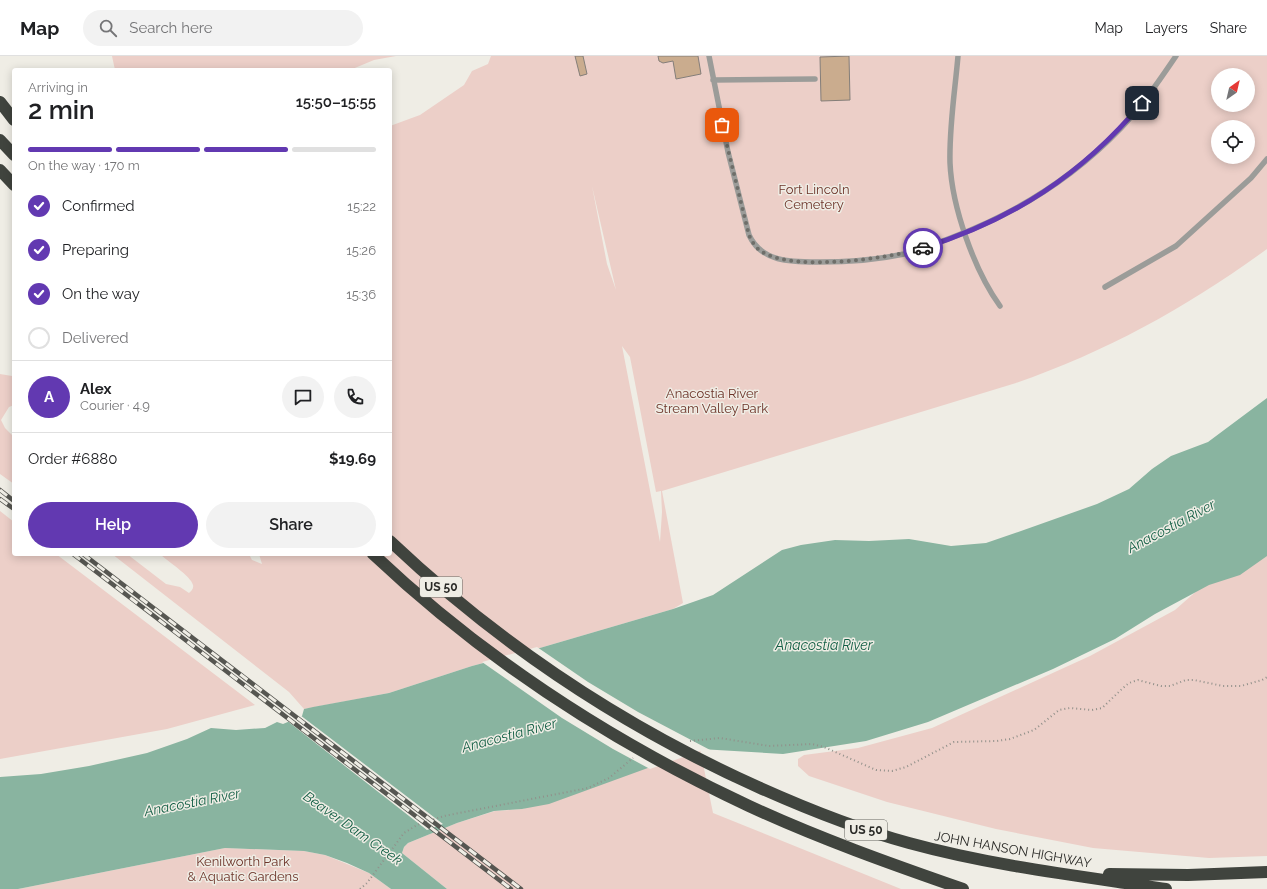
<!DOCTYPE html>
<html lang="en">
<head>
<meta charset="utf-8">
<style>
	:root { --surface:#fff; --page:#f2f2f2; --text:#202124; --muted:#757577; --line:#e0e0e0; --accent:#6239b1 }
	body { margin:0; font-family:Raleway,sans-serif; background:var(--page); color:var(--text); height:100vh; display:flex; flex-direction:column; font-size:15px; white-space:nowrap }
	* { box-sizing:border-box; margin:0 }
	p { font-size:13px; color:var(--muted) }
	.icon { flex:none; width:22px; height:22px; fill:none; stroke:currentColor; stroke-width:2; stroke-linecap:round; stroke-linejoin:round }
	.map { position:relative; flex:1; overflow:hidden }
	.panel { position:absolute; left:12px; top:12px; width:380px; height:488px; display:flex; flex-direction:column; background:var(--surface); border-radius:4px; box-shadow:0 2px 10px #0003 }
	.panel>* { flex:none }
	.needle { width:26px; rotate:34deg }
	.fabs { position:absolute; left:1211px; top:12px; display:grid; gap:8px }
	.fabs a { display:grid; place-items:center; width:44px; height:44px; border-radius:50%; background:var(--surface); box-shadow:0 2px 10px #0003; font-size:20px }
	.pin { position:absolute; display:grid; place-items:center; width:34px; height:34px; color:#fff; margin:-17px; border-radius:8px; box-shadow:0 2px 6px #0006 }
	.courier { position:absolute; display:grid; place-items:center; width:40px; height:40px; margin:-20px; border:3px solid #6239b1; border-radius:50%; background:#fff; color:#222; box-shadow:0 1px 5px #0007 }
	.overview em { font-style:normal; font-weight:600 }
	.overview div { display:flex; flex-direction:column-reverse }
	.overview { display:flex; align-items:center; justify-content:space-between; height:68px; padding:0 16px }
	h1 { font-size:26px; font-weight:600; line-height:30px }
	.bar { display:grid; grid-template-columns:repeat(4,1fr); gap:6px 4px; align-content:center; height:48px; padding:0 16px }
	.bar i { height:5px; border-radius:3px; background:var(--line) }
	.bar .current { background:var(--accent) }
	.bar p { grid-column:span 4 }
	.line { display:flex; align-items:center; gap:10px; padding:0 16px; border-top:1px solid var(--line) }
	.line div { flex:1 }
	.round { display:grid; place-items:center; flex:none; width:42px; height:42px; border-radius:21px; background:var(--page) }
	ol { padding:0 16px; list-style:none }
	li { display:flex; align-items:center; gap:12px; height:44px }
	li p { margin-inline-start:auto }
	li .icon { padding:4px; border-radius:50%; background:var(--accent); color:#fff; stroke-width:4 }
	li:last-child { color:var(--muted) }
	li i { width:22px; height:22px; border:2px solid var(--line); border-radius:50% }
	.button { display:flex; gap:8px; margin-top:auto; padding:8px 16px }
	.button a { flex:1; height:46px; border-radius:24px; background:var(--accent); color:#fff; font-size:16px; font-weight:600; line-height:46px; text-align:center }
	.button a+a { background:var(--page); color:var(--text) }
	header { display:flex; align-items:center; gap:24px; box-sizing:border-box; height:56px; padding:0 20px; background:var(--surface); border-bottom:1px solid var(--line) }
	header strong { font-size:19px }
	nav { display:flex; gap:22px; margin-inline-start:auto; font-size:14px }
	.search { width:280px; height:36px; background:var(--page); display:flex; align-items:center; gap:10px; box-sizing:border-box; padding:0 14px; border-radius:22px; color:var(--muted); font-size:15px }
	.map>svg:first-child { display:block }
	.green { fill:#eccfc8; fill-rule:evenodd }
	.water { fill:#89b4a0 }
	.pier { fill:#efede5 }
	.building { fill:#caac8e; stroke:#847e79 }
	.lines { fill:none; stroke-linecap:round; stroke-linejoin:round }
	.path { stroke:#91908a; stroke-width:2; stroke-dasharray:1 3; stroke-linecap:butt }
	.service { stroke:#9b9c99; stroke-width:5.5 }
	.motorway { stroke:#40443e; stroke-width:12 }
	.rail-casing { stroke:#565651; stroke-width:4.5 }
	.rail { stroke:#efede5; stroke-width:3; stroke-dasharray:9; stroke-linecap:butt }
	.done { stroke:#6e6e69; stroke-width:4; stroke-dasharray:0 7.2 }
	.route { stroke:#6239b1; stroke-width:5 }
	.labels { text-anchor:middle; stroke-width:3; stroke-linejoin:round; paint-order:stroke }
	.shield { fill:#efede5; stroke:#64645f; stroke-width:1 }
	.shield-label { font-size:12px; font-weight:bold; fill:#292926 }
	.park-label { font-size:13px; fill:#6d3429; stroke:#efede5 }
	.street-label { font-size:13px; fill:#292926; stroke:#efede5 }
	.water-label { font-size:14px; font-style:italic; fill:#125e44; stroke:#efede5 }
</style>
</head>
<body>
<header>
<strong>Map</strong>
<div class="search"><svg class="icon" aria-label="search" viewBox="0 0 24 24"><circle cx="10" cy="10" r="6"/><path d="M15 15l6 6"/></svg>Search here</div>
<nav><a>Map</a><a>Layers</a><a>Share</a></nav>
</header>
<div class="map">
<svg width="1267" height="833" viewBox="0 0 1267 833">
	<rect width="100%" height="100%" fill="#efede5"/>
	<path class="green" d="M112,0H396L374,4L350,14H115Z
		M491,0H1267V193C1187,251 1110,294 1016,327L662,435L683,547L673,553L533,594L472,610L389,637L304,653L289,636L112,498H127L166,528L180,531L189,537C191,535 194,533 193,529C191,520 167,505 160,498H249L252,504L262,508L259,498H390V70L420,59L464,29L472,15L488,8ZM1218,19H1248V49H1218ZM1218,71H1248V101H1218ZM592,130L616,234L607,208ZM622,290L630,301L656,436L661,435L662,456L660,486Z
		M0,318L12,320L14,318V349L9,351L1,364L5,372L14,381V428L0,418Z
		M0,455L14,466V498H56L255,649L167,673L0,703Z
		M1267,473V800L1209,802L1093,792L996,773L887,746L809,720L798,710V703L804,699L858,692L932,672L1090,600L1175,554Z
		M700,693L713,757L901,833H447L402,797L404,791L408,787L457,767L495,755L522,753Z
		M225,792L304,795L325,799L369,817L391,833H18Z"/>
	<path class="water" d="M1267,342V500L1240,519L1209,529L1155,558L1115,583L1053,613L928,666L866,685L783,698L700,693L549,748L522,753L494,755L457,767L408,787L404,791L402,797L447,833H391L369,817L347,807L325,799L304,795L225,792L18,833H0V721L41,718L89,710L147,697L187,683L211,672L236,674L265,672L277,666L283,668L302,660L304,653L313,651L389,637L472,610L533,594L673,553L713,539L782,494L801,489L835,484L869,485L909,483L951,490L986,487L1021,475L1097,448L1129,433L1152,413L1171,400L1208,386Z"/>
	<path class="pier" d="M537,591L588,626L638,656L712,695H700L650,713L613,693L562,662L482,606Z
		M300,659L443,768L427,774L286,664Z"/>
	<path class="building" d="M575,0H583L587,18L580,20Z
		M658,0H698L701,18L676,23L673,5L663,7L659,5Z
		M849,0L850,44L821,45L820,1Z"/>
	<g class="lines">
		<path class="path" d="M690,685L720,682L769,690L812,688L824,691L876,714L892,715L906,711L954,686L997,685L1010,683L1034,674L1059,654L1070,652L1092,654L1102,652L1123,632L1129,627L1138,624L1161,630H1170L1186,624H1194L1223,630H1241L1262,624L1267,621
			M360,833L367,827L404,777L417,769L444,760L588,732L609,722L633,702"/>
		<path class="service" d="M709,0L728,96L749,179C762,207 792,206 820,206C848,206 876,204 904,198C920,194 937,187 953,181C1017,157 1073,122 1121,72C1142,50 1159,25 1176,0
			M958,0C955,35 949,71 950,107C952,151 974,214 1000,250
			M713,24L815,23
			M1105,231L1176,190L1251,122L1267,103"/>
		<path class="motorway" d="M0,46L14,64
			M0,84L14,99
			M0,114L14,129
			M390,485C498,587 622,670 758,731C807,753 857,773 909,787C993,810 1080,820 1166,833
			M373,498C483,602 612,686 749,750C818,782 891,808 963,833
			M1109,818L1188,819L1267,816"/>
		<defs>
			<path id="rail" d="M0,434L14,445
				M0,443L14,453
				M73,498L511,833
				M83,498L521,833"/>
		</defs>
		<use href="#rail" class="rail-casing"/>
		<use href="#rail" class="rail"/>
	</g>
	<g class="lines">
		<path class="done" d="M722,69L749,179C752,186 756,193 764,197C797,215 887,203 923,192"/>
		<path class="route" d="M923,192C1012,164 1082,119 1142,47"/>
	</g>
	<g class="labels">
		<g class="shield">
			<rect x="420" y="521" width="42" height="20" rx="3"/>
			<rect x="845" y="764" width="42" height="20" rx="3"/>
		</g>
		<g class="shield-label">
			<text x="441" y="535">US 50</text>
			<text x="866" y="778">US 50</text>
		</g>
		<g class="park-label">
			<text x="814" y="138">Fort Lincoln<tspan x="814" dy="15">Cemetery</tspan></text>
			<text x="712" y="342">Anacostia River<tspan x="712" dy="15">Stream Valley Park</tspan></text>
			<text x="243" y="810">Kenilworth Park<tspan x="243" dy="15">&amp; Aquatic Gardens</tspan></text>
		</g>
		<g class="street-label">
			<text transform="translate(1013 793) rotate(10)" y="5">JOHN HANSON HIGHWAY</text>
		</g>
		<g class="water-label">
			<text transform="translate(1171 470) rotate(-28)" y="5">Anacostia River</text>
			<text x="824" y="594">Anacostia River</text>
			<text transform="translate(509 679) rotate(-15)" y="5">Anacostia River</text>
			<text transform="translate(192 746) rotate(-11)" y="5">Anacostia River</text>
			<text transform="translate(353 772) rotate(35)" y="5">Beaver Dam Creek</text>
		</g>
	</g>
</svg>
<div class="fabs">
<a><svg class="needle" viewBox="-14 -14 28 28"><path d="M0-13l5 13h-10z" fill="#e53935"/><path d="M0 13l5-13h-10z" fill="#757577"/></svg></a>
<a><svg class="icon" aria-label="locate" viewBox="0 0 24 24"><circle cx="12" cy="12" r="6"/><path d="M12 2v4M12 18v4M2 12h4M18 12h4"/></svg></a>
</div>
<div class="pin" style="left:722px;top:69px;background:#ea580c"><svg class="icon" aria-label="bag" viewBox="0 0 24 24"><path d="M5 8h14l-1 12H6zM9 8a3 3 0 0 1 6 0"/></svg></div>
<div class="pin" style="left:1142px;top:47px;background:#1f2937"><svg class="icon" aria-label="home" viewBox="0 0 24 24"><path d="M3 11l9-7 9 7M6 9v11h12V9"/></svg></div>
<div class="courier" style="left:923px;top:192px"><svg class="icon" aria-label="car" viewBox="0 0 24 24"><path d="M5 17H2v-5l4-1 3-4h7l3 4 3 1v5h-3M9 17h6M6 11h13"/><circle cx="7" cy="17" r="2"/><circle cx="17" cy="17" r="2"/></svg></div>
<section class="panel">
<div class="overview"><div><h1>2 min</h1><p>Arriving in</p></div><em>15:50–15:55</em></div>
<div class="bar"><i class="current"></i><i class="current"></i><i class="current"></i><i></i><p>On the way · 170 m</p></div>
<ol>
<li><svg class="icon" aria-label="check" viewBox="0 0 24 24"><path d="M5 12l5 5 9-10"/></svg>Confirmed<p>15:22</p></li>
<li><svg class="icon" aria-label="check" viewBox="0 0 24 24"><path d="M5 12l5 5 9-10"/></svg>Preparing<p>15:26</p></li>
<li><svg class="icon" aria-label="check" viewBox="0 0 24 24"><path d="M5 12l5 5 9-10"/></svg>On the way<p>15:36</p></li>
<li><i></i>Delivered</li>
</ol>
<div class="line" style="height:72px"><b class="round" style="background:var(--accent);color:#fff">A</b><div><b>Alex</b><p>Courier · 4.9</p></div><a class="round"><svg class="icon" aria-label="chat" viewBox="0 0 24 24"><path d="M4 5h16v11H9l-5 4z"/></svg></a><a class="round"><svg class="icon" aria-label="phone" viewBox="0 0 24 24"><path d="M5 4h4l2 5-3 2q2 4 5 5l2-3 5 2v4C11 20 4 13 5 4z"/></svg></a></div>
<div class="line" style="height:52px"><div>Order #6880</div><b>$19.69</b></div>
<div class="button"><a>Help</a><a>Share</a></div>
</section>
</div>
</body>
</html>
